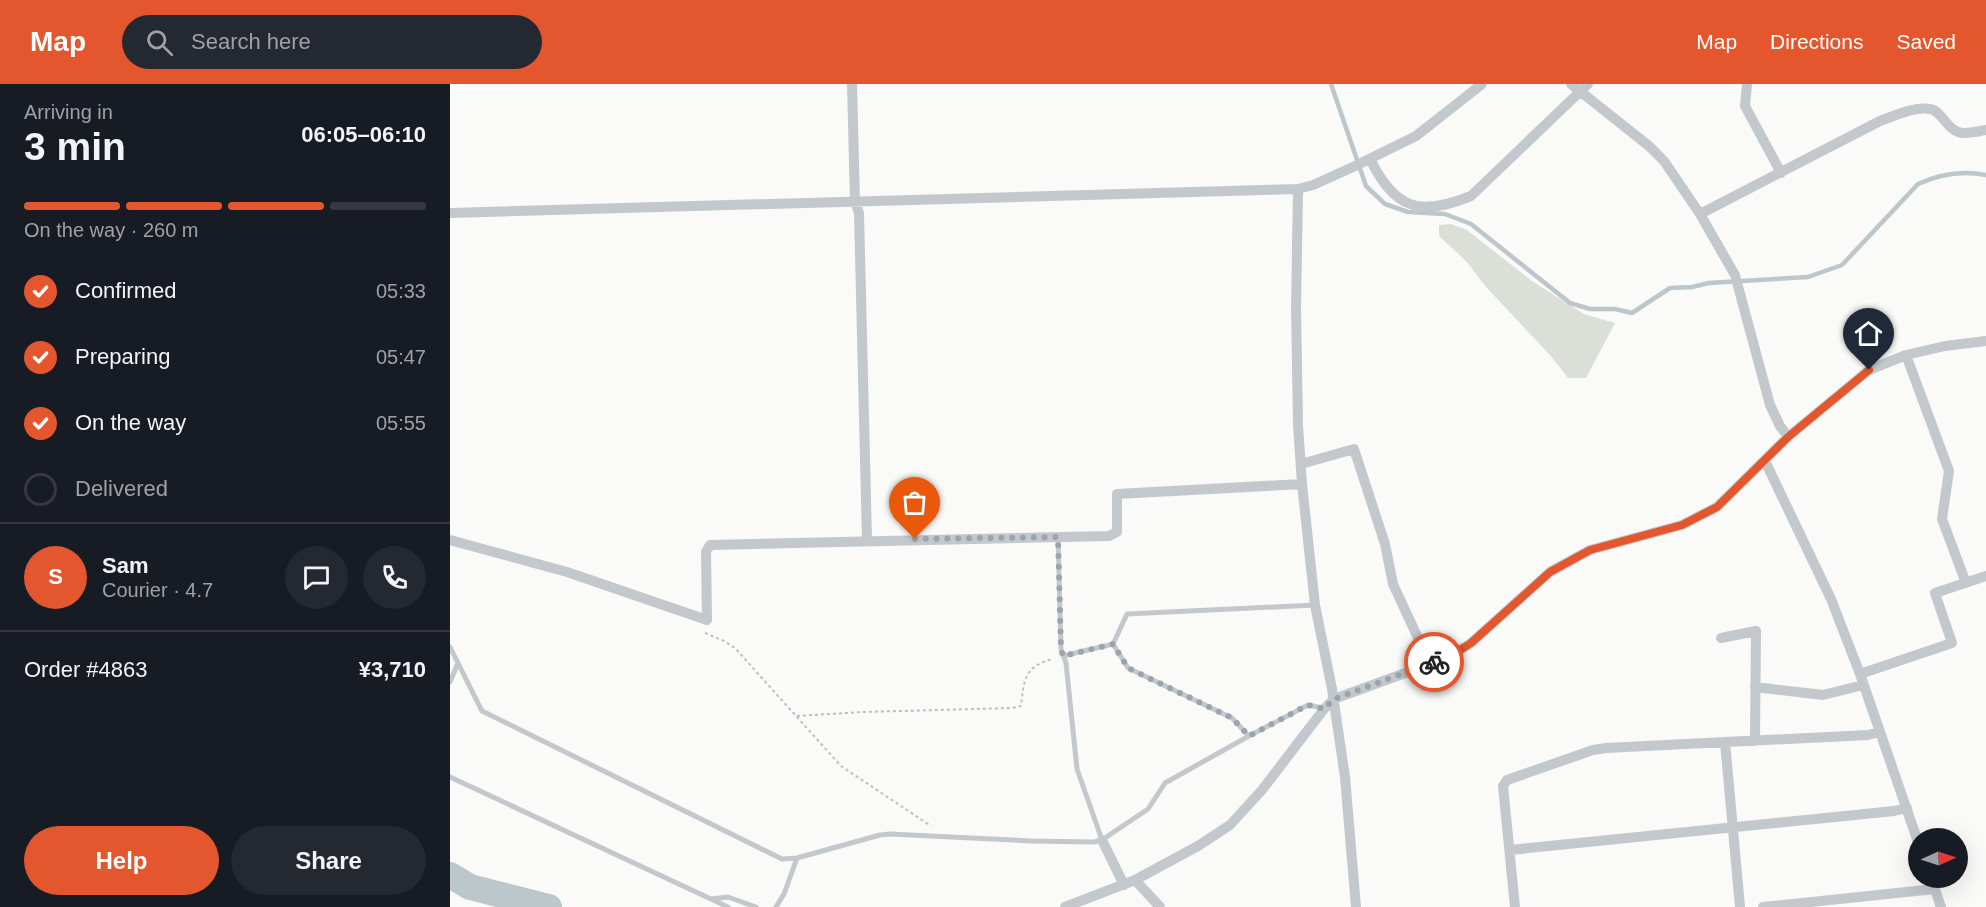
<!DOCTYPE html>
<html lang="en">
<head>
<meta charset="utf-8">
<style>
	:root { --surface:#171b24; --page:#242831; --text:#f1f3f6; --muted:#9ea1a6; --line:#363941; --accent:#e4572e }
	body { margin:0; font-family:Helvetica,sans-serif; background:var(--page); color:var(--text); height:100vh; display:flex; flex-direction:column; font-size:22px; white-space:nowrap }
	* { box-sizing:border-box; margin:0 }
	p { font-size:20px; color:var(--muted) }
	.icon { flex:none; width:33px; height:33px; fill:none; stroke:currentColor; stroke-width:2; stroke-linecap:round; stroke-linejoin:round }
	.map { position:relative; flex:1; overflow:hidden }
	.panel { display:flex; flex-direction:column; background:var(--surface); width:450px }
	.panel>* { flex:none }
	.needle { width:39px; rotate:87deg }
	.tools { position:absolute; left:1458px; top:744px; display:grid; gap:12px }
	.tools a { display:grid; place-items:center; width:60px; height:60px; border-radius:50%; background:var(--surface); box-shadow:0 6px 24px #0002; font-size:30px }
	.pin { position:absolute; display:grid; place-items:center; width:51px; height:51px; color:#fff; margin:-62px -26px; border-radius:50% 50% 50% 0; rotate:-45deg; box-shadow:0 0 6px #0007 }
	.pin .icon { rotate:45deg }
	.courier { position:absolute; display:grid; place-items:center; width:60px; height:60px; margin:-30px; border:4px solid #e4572e; border-radius:50%; background:#fff; color:#222; box-shadow:0 2px 8px #0007 }
	.head em { font-style:normal; font-weight:700 }
	.head div { display:flex; flex-direction:column-reverse }
	.head { display:flex; align-items:center; justify-content:space-between; height:102px; padding:0 24px }
	h1 { font-size:39px; font-weight:700; line-height:45px }
	.bar { display:grid; grid-template-columns:repeat(4,1fr); gap:9px 6px; align-content:center; height:72px; padding:0 24px }
	.bar i { height:8px; border-radius:4px; background:var(--line) }
	.bar .selected { background:var(--accent) }
	.bar p { grid-column:span 4 }
	.line { display:flex; align-items:center; gap:15px; padding:0 24px; border-top:2px solid var(--line) }
	.line div { flex:1 }
	.round { display:grid; place-items:center; flex:none; width:63px; height:63px; border-radius:32px; background:var(--page) }
	ol { padding:0 24px; list-style:none }
	li { display:flex; align-items:center; gap:18px; height:66px }
	li p { margin-inline-start:auto }
	li .icon { padding:6px; border-radius:50%; background:var(--accent); color:#fff; stroke-width:4 }
	li:last-child { color:var(--muted) }
	li i { width:33px; height:33px; border:3px solid var(--line); border-radius:50% }
	.button { display:flex; gap:12px; margin-top:auto; padding:12px 24px }
	.button a { flex:1; height:69px; border-radius:36px; background:var(--accent); color:#fff; font-size:24px; font-weight:700; line-height:69px; text-align:center }
	.button a+a { background:var(--page); color:var(--text) }
	header { display:flex; align-items:center; gap:36px; box-sizing:border-box; height:84px; padding:0 30px; background:var(--accent); color:#fff }
	header strong { font-size:28px }
	nav { display:flex; gap:33px; margin-inline-start:auto; font-size:21px }
	.search { width:420px; height:54px; background:var(--page); display:flex; align-items:center; gap:15px; box-sizing:border-box; padding:0 21px; border-radius:33px; color:var(--muted); font-size:22px }
	main { display:flex; flex:1; min-height:0 }
	.map>svg:first-child { display:block }
	.green { fill:#dadfd7 }
	.lines { fill:none; stroke-linecap:round; stroke-linejoin:round }
	.stream { stroke:#bbc7cb; stroke-width:4.5 }
	.river { stroke:#bbc7cb; stroke-width:26 }
	.path { stroke:#bbbfc2; stroke-width:2; stroke-dasharray:3 3; stroke-linecap:butt }
	.lane { stroke:#c3c8cc; stroke-width:5 }
	.street { stroke:#c3c8cc; stroke-width:10 }
	.done { stroke:#99a4ac; stroke-width:6; stroke-dasharray:0 10.8 }
	.route { stroke:#e4572e; stroke-width:8 }
</style>
</head>
<body>
<header>
<strong>Map</strong>
<div class="search"><svg class="icon" aria-label="search" viewBox="0 0 24 24"><circle cx="10" cy="10" r="6"/><path d="M15 15l6 6"/></svg>Search here</div>
<nav><a>Map</a><a>Directions</a><a>Saved</a></nav>
</header>
<main>
<section class="panel">
<div class="head"><div><h1>3 min</h1><p>Arriving in</p></div><em>06:05–06:10</em></div>
<div class="bar"><i class="selected"></i><i class="selected"></i><i class="selected"></i><i></i><p>On the way · 260 m</p></div>
<ol>
<li><svg class="icon" aria-label="check" viewBox="0 0 24 24"><path d="M5 12l5 5 9-10"/></svg>Confirmed<p>05:33</p></li>
<li><svg class="icon" aria-label="check" viewBox="0 0 24 24"><path d="M5 12l5 5 9-10"/></svg>Preparing<p>05:47</p></li>
<li><svg class="icon" aria-label="check" viewBox="0 0 24 24"><path d="M5 12l5 5 9-10"/></svg>On the way<p>05:55</p></li>
<li><i></i>Delivered</li>
</ol>
<div class="line" style="height:108px"><b class="round" style="background:var(--accent);color:#fff">S</b><div><b>Sam</b><p>Courier · 4.7</p></div><a class="round"><svg class="icon" aria-label="chat" viewBox="0 0 24 24"><path d="M4 5h16v11H9l-5 4z"/></svg></a><a class="round"><svg class="icon" aria-label="phone" viewBox="0 0 24 24"><path d="M5 4h4l2 5-3 2q2 4 5 5l2-3 5 2v4C11 20 4 13 5 4z"/></svg></a></div>
<div class="line" style="height:78px"><div>Order #4863</div><b>¥3,710</b></div>
<div class="button"><a>Help</a><a>Share</a></div>
</section>
<div class="map">
<svg width="1536" height="823" viewBox="0 0 1536 823">
	<rect width="100%" height="100%" fill="#fafaf8"/>
	<path class="green" d="M1001,140L1017,146L1082,197L1134,230L1165,239L1136,294H1118L1100,271L1036,203L1016,177L989,152V141Z"/>
	<g class="lines">
		<path class="stream" d="M881,0L916,102L935,120L958,128L995,130L1021,140L1120,219L1140,225H1165L1182,229L1220,204L1242,203L1259,199L1358,193L1392,181L1468,100C1490,90 1512,86 1536,91"/>
		<path class="river" d="M0,791L20,803L99,823"/>
		<path class="path" d="M255,549L274,557L285,564L391,682L481,742
			M347,632L413,628L562,624L571,622C574,596 574,582 603,575"/>
		<path class="lane" d="M608,453L611,565L616,579L627,685L652,756
			M663,560L678,584L782,634L799,652
			M0,563L32,627L332,775L347,774L430,751L440,750L581,757L644,758L652,756L698,725L715,699L799,652L858,621L873,624
			M613,572L663,560L677,530L865,521
			M0,598L8,579
			M0,693L278,823
			M261,815L278,813L306,823
			M326,823L334,810L347,774"/>
		<path class="street" d="M402,0L405,118L409,129L417,456
			M1121,0L1199,62L1214,77L1250,130L1285,191L1320,321L1330,342L1338,353
			M1297,0L1295,22L1331,89
			M920,75C945,125 969,133 1021,112L1138,0
			M848,105L846,224L848,341L852,400L865,521L882,605L895,693L906,823
			M0,129L848,105L863,101L903,83L966,52L1032,0
			M1250,130L1430,37C1444,32 1465,22 1480,25C1492,27 1496,44 1508,48C1516,51 1528,47 1536,46
			M1456,271L1499,387L1492,435L1516,499
			M1315,377L1381,515L1410,590L1468,758
			M851,380L904,365L935,460L943,500L980,580
			M0,456L117,488L257,536L256,468L260,461L659,452L667,448V410L852,400
			M1271,554L1306,547L1305,657
			M1410,590L1502,559L1485,509L1536,492
			M1305,603L1373,611L1413,601
			M1275,658L1290,823
			M652,756L674,801
			M1060,766L1444,727L1457,724
			M1481,794L1491,823
			M685,796L710,823
			M615,823L685,796L748,762L780,741L812,706L874,625L884,615L999,573L1021,559L1100,488L1140,466L1232,441L1267,423L1338,353L1419,286L1456,271L1495,262L1536,257
			M1065,823L1053,702L1057,696L1143,666L1156,664L1418,651L1429,648
			M1313,823L1485,805"/>
	</g>
	<g class="lines">
		<path class="done" d="M465,455L608,453L611,565L613,572L663,560L678,584L782,634L799,652L858,621L874,625L884,615L984,578"/>
		<path class="route" d="M984,578L999,573L1021,559L1100,488L1140,466L1232,441L1267,423L1338,353L1419,286"/>
	</g>
</svg>
<div class="tools">
<a><svg class="needle" viewBox="-14 -14 28 28"><path d="M0-13l5 13h-10z" fill="#e53935"/><path d="M0 13l5-13h-10z" fill="#9ea1a6"/></svg></a>
</div>
<div class="pin" style="left:465px;top:455px;background:#ea580c"><svg class="icon" aria-label="bag" viewBox="0 0 24 24"><path d="M5 8h14l-1 12H6zM9 8a3 3 0 0 1 6 0"/></svg></div>
<div class="pin" style="left:1419px;top:286px;background:#1f2937"><svg class="icon" aria-label="home" viewBox="0 0 24 24"><path d="M3 11l9-7 9 7M6 9v11h12V9"/></svg></div>
<div class="courier" style="left:984px;top:578px"><svg class="icon" aria-label="bike" viewBox="0 0 24 24"><circle cx="6" cy="16" r="4"/><circle cx="18" cy="16" r="4"/><path d="M6 16l4-8h5l3 8M10 8l3 8H6M13 5h3"/></svg></div>
</div>
</main>
</body>
</html>
